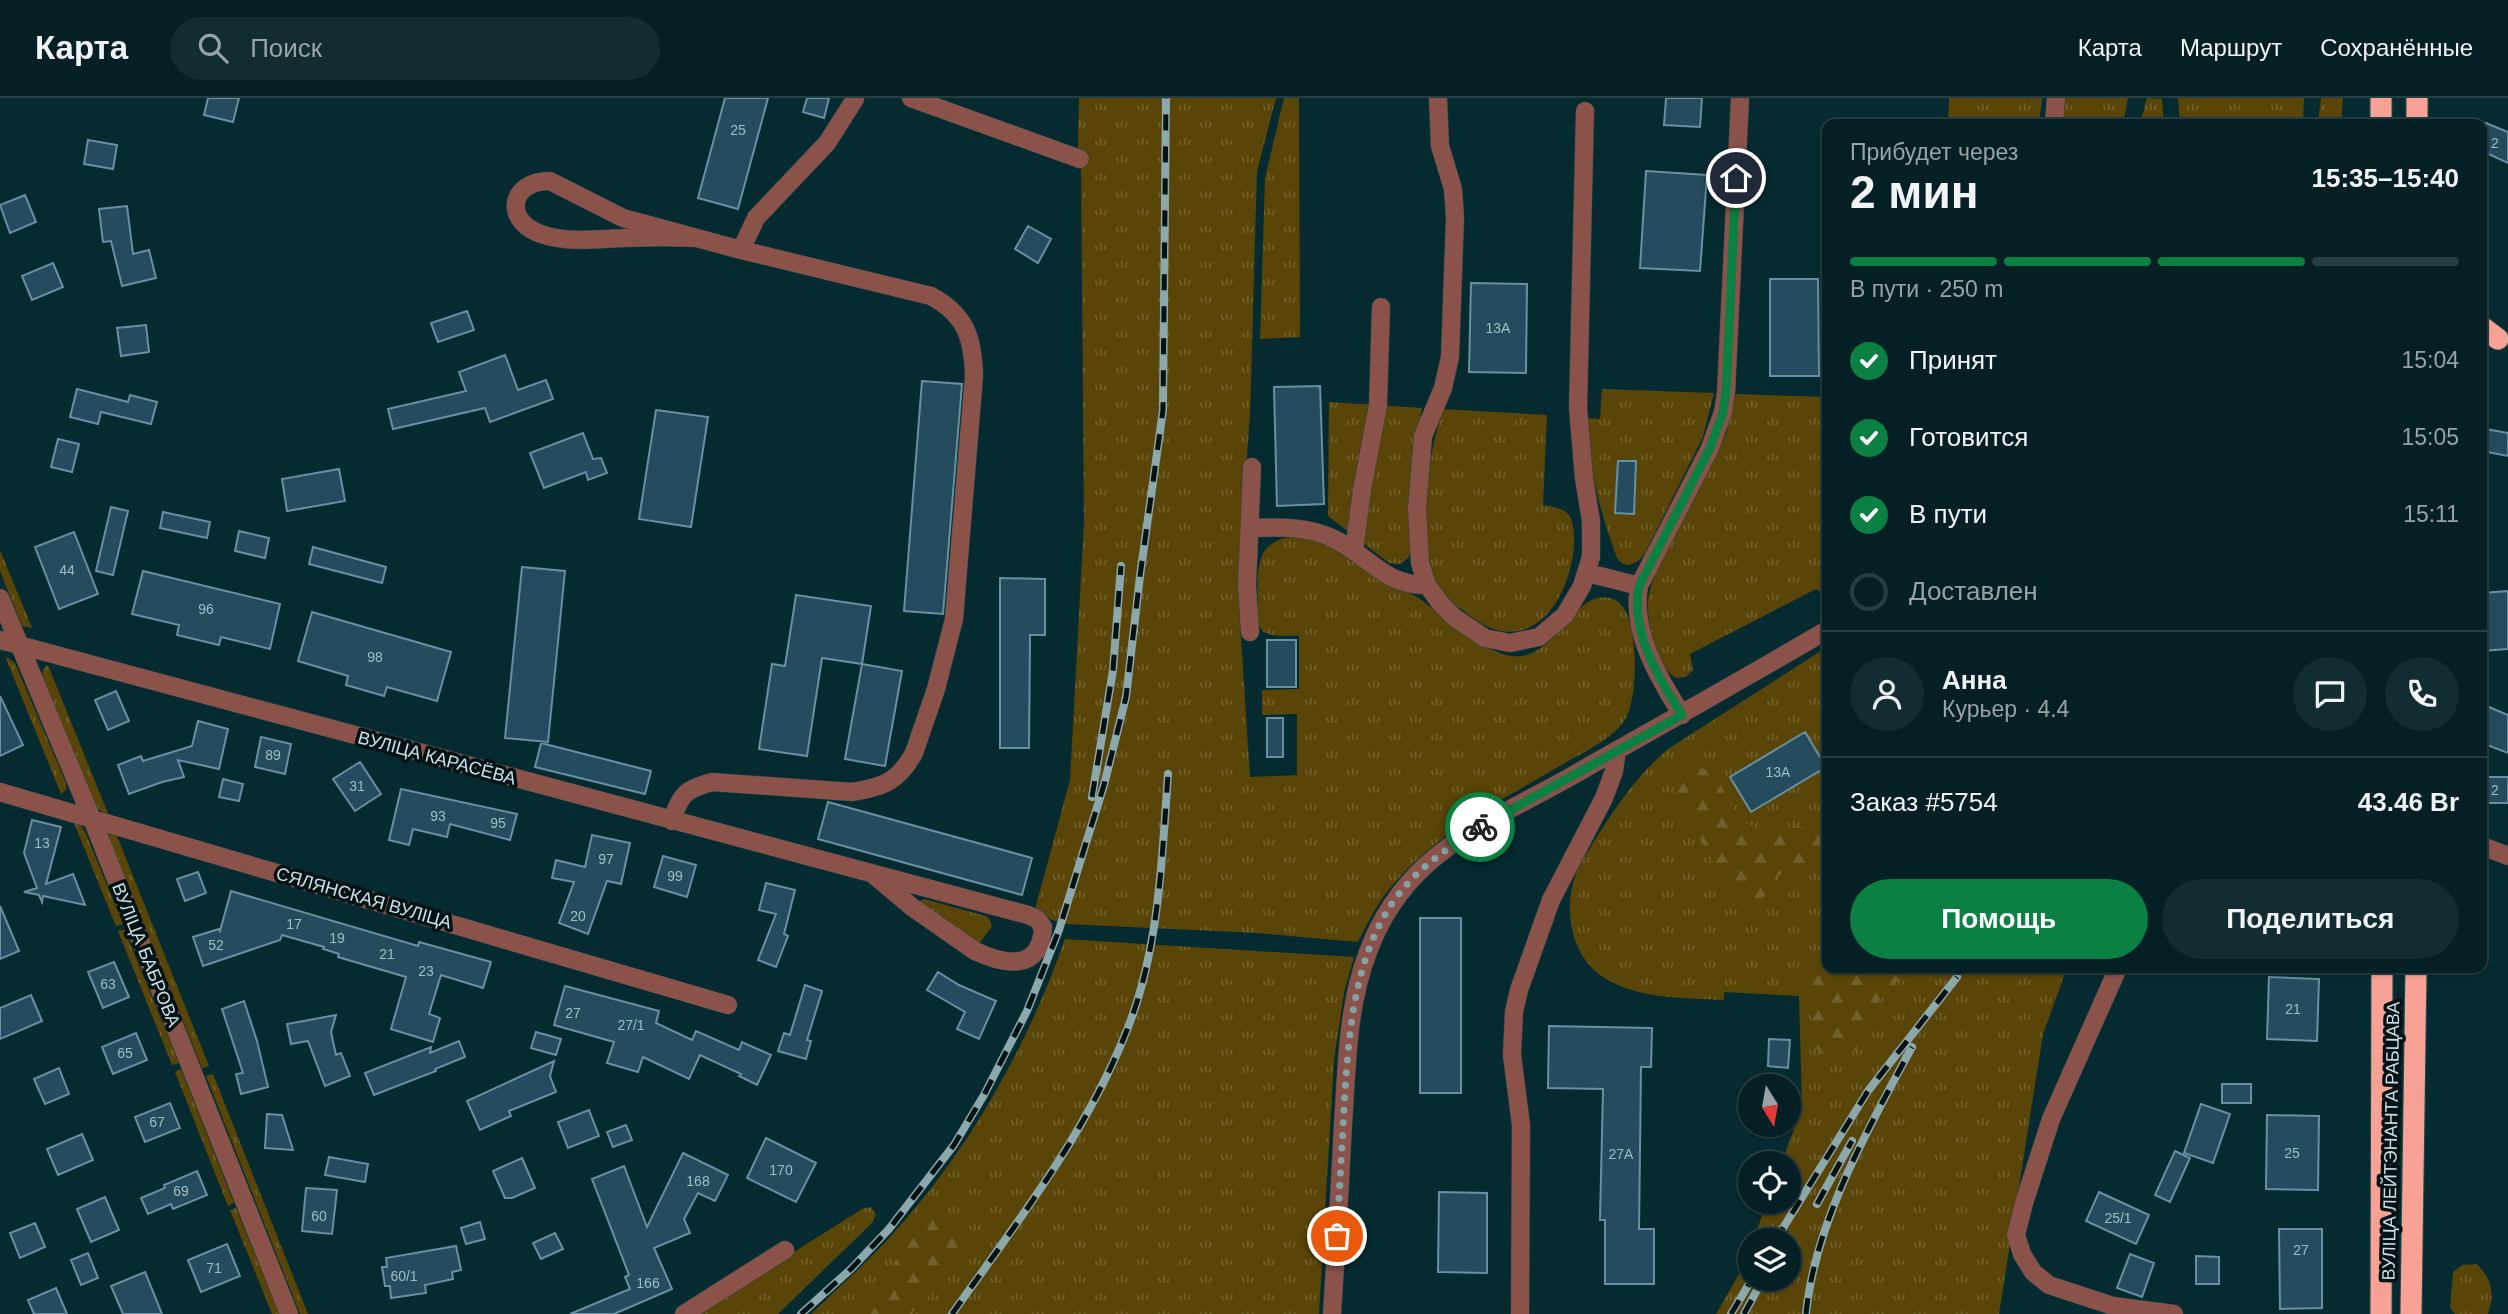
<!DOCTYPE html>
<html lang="ru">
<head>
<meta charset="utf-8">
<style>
	:root { --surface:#042024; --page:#122d31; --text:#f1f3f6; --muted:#97a3a6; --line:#253e41; --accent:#0b8043 }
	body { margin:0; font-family:Helvetica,sans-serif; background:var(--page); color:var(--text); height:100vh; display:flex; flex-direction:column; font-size:26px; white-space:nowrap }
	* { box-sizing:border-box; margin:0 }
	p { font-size:23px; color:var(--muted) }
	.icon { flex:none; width:38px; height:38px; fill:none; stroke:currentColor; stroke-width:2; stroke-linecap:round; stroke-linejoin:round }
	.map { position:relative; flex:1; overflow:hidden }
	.sheet { position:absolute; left:1822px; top:21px; width:665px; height:854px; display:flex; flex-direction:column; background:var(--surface); border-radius:14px; box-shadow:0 2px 5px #0004,0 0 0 2px var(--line) }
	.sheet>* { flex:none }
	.needle { width:46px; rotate:169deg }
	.controls { position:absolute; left:1738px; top:976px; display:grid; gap:14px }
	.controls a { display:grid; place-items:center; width:63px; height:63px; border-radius:50%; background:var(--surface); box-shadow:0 2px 5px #0004,0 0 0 2px var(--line); font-size:35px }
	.pin { position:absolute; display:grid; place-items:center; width:60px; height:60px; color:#fff; margin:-30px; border:4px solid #fff; border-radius:50%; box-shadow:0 2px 7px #0007 }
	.courier { position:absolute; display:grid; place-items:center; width:70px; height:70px; margin:-35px; border:5px solid #0b8043; border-radius:50%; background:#fff; color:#222; box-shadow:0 2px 9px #0007 }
	.head em { font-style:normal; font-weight:800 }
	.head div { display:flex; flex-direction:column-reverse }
	.head { display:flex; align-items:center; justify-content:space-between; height:119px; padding:0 28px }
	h1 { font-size:46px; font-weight:800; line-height:52px }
	.bar { display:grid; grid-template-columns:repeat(4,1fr); gap:10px 7px; align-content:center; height:84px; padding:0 28px }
	.bar i { height:9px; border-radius:5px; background:var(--line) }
	.bar .on { background:var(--accent) }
	.bar p { grid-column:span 4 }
	.line { display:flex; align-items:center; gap:18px; padding:0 28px; border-top:2px solid var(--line) }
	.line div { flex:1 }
	.round { display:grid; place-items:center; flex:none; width:74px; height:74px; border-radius:37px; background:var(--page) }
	ol { padding:0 28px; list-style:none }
	li { display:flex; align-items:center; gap:21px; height:77px }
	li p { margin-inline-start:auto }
	li .icon { padding:7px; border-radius:50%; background:var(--accent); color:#fff; stroke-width:4 }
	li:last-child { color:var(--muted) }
	li i { width:38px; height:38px; border:4px solid var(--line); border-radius:50% }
	.cta { display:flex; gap:14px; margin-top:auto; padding:14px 28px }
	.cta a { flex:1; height:80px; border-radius:42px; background:var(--accent); color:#fff; font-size:28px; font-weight:800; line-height:80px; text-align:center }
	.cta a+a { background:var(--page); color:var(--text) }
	header { display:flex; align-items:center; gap:42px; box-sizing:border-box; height:98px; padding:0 35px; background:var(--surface); border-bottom:2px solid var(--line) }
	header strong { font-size:33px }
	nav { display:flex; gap:38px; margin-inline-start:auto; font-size:24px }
	.search { width:490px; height:63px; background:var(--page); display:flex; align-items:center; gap:18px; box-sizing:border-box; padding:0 24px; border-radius:38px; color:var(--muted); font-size:26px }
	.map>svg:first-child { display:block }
	.grass { fill:url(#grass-tufts) }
	.forest { fill:url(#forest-firs) }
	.building { fill:#254c5d; stroke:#6890a2; stroke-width:2 }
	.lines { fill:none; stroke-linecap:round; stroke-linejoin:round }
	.minor-casing { stroke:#24484d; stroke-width:19 }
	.highway-casing { stroke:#24484d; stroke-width:23 }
	.minor { stroke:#8b524a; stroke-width:18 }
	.highway { stroke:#f8a296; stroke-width:21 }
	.rail-casing { stroke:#8ba8ac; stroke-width:8 }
	.rail { stroke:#011114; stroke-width:5; stroke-dasharray:16; stroke-linecap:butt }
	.done { stroke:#84a1a6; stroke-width:7; stroke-dasharray:0 12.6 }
	.route { stroke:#0b8043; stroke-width:9 }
	.labels { text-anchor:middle; stroke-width:7; stroke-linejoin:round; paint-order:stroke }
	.number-label { font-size:14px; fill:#a0bcc3 }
	.street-label { font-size:18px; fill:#c9e1e5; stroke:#011114 }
</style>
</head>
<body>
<header>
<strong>Карта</strong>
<div class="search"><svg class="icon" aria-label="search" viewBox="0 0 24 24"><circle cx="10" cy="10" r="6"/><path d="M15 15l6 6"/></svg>Поиск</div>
<nav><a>Карта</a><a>Маршрут</a><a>Сохранённые</a></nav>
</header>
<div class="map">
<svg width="2508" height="1216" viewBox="0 0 2508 1216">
	<defs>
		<pattern id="grass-tufts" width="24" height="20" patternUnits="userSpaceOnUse" patternTransform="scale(1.75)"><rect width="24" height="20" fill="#594507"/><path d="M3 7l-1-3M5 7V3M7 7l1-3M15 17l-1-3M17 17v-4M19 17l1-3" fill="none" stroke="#70602b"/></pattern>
		<pattern id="forest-firs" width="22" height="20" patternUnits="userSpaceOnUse" patternTransform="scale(1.75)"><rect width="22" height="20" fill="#594507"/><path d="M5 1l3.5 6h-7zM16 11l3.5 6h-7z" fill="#70602b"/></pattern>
	</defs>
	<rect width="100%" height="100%" fill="#052b30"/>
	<path class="grass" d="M1079,0H1276L1257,73L1250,317L1239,468L1238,493L1250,679L1297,677V616L1262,617V592L1299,591V538C1289,537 1270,540 1263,533C1255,526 1258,512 1258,503C1257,474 1255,441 1294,439C1331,437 1357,468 1387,484C1398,490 1410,494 1420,501C1448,521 1470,545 1503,556C1540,569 1561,526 1584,507C1597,496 1616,496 1625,512C1638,535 1639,604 1623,625C1606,646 1575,658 1553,672C1493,707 1427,741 1384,798C1374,812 1366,828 1358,844L1257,835L1067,826L1052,822L1035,811L1070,682L1084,424L1081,72L1078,49Z
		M1284,0H1299L1300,239L1260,241L1265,80Z
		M1949,0H2042L2039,26H1948Z
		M2065,0H2128L2123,26H2062Z
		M2147,0L2162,1L2164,26H2140Z
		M2178,0H2304L2303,26H2180Z
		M2321,0H2343L2341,26H2318Z
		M1602,291L1714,295L1703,339L1644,457C1636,466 1625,472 1617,460C1598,409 1591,374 1585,320L1600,321Z
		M1736,296L1827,299V498L1816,491L1690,556L1693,572L1686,579L1676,580C1658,570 1647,526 1648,506C1648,496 1651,488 1654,478L1726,336Z
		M1329,304L1422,310L1411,372L1410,452L1409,459L1401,466L1389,465L1328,418Z
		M1443,311L1547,317L1543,407C1566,411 1573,413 1574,439C1575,473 1556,527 1518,533C1498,537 1480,526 1465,514C1452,505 1440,493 1434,479C1416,439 1429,351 1443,311Z
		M0,452L32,530L22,528L0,473Z
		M1827,549V870H2067L2043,936L1999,1216H1716L1742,1171L1750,1150V1181H1788V1143H1753L1767,1104H1788V1066H1781L1802,1010L1799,898L1724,894V902C1686,900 1641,901 1608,882C1570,861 1562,810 1577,773C1581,763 1588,754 1593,745C1615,710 1638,675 1671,649Z
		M5,558L15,565L66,685V692L61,696Z
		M48,567L109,718L98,711L42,580L43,571Z
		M74,725L82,729L86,736L123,826L116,828Z
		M115,733L209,968L202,970L109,740V735Z
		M924,801L986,818L990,822L992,828L979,846L917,804Z
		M124,831L179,965L172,967L118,833Z
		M1065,841L1354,859L1344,895L1334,962L1319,1216H811C840,1188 871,1161 898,1130C973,1046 1028,946 1065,841Z
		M181,971L234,1105L228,1108L175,974Z
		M213,976L308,1216H300L206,978Z
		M871,1109L876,1117L872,1125L778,1216H696L862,1111Z
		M236,1110L279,1216H272L230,1112Z
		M2477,1166C2492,1182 2495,1195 2488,1216H2455L2450,1209L2453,1174L2462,1167Z"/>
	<path class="forest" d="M1691,669C1728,668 1722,713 1749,727C1773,739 1829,709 1825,760C1808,774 1795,767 1780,777C1773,781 1772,788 1768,794C1755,812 1737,801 1727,788L1676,700C1671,683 1674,675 1691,669Z
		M1827,848V870H1902C1899,889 1881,898 1871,912C1862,924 1864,947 1852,955C1844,960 1834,962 1826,958C1804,947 1813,925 1812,906C1812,895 1806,884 1809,874C1812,863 1819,856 1827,848Z
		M940,1120C953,1123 958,1128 961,1141C967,1173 928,1193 911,1216H857C861,1199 881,1187 890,1173C899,1160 905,1143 916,1131C923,1124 930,1122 940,1120Z"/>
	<path class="building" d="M208,0H239L233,24L204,17Z
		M725,0H768L738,111L698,100Z
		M807,0H829L824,20L803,14Z
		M1666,0H1702L1700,29L1664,27Z
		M2486,25L2508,34V65L2482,53V36Z
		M88,42L117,47L113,71L84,66Z
		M1646,73L1707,77L1700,173L1640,170Z
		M25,97L36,124L10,135L0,107Z
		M127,108L133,156L149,152L156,180L122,188L111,143L103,144L99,111Z
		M1028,128L1051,141L1038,165L1015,151Z
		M53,165L63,189L32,202L22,178Z
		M1770,181H1818L1819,278H1770Z
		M1471,185L1527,186L1526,275L1469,274Z
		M467,213L474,232L438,244L431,225Z
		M146,227L149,254L121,258L117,230Z
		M505,257L518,292L546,282L553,301L490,324L485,310L393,331L388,311L466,293L459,274Z
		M922,283L962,286L943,516L904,513Z
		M1320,288L1324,406L1277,408L1274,289Z
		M77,291L128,304L130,297L157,304L151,326L101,314L98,326L70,319Z
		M656,312L708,319L691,429L639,421Z
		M2486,331L2508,335V358L2482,353Z
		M583,335L593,361L601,360L607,375L588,382L586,374L544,390L530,355Z
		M58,341L79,346L72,374L51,369Z
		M1618,363H1636L1634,416L1615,415Z
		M339,371L345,403L287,413L282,381Z
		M111,409L128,413L113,477L96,473Z
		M163,414L210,424L207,440L160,430Z
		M239,433L269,440L265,460L235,453Z
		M74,434L98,496L59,511L35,449Z
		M313,449L386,469L382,485L309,466Z
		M522,469L565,473L548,644L505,640Z
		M143,473L280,506L270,551L221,539L219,547L177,537L179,527L132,516Z
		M1000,480L1045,481V537H1030L1029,650H1000Z
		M2508,493V551L2482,553V495Z
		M796,497L871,508L862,566L822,560L807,658L759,651L772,566L785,568Z
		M312,514L451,554L437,603L387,589L384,598L346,587L348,578L298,563Z
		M1267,542H1296V589H1267Z
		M862,566L902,573L885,668L845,661Z
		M116,593L129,623L108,632L95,602Z
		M0,598L23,647L0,658Z
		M2482,606L2508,617V655L2482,645Z
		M1267,620H1283V659H1267Z
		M198,623L228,631L219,671L178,662L184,679L162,684L129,696L118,667L141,658L143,663L192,648Z
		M1805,634L1826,669L1751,714L1730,679Z
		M261,639L291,646L285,676L255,669Z
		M541,645L651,673L645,696L535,669Z
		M360,664L381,696L355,713L333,681Z
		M2482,679H2508V705H2482Z
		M223,681L243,686L239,703L219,699Z
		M401,691L517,716L510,742L450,726L447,739L413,731L409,747L389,742Z
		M828,704L1032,760L1022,797L818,741Z
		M32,722L61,729L46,786L73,776L85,807L43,798L42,804L39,797L24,794L37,790L24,755Z
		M592,737L630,745L621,786L607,783L588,836L559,825L574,784L552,780L556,762L585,769Z
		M663,758L696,767L687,799L654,789Z
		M198,774L206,795L185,803L177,781Z
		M766,785L795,792L784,836L788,838L776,869L758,862L776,816L759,812Z
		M231,793L418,848L419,844L491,864L483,890L441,877L429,916L440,920L433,944L391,931L406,879L338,859L339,856L323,851L324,849L282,837L280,842L203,868L193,839L219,831L220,833Z
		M0,808L19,853L0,861Z
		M1420,820H1461V995H1420Z
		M114,864L129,899L103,910L88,874Z
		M938,874L959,887L996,903L979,941L957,931L965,914L927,892Z
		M2269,879L2319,881L2317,943L2267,941Z
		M805,887L822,893L807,942L811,943L806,961L778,953L784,935L790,937Z
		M565,888L659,913L656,925L692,942L696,933L739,952L742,944L771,957L757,987L739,978L741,976L700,957L689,981L643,959L638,974L607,965L614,944L554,927Z
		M31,897L42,923L0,941V910Z
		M244,903L257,943L268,989L241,996L236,976L243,975L222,911Z
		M336,917L331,934L336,957L341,955L350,978L325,988L308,943L291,946L287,926Z
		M1549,928L1652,930L1651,969H1641L1639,1131H1654V1186H1605V1122H1600L1603,991L1548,990Z
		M536,934L561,941L556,957L531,950Z
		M136,935L147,962L113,976L102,949Z
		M1769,941L1790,942L1788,970L1768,968Z
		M459,943L465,959L435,971L436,973L374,997L365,975L431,949L430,955Z
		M554,963L550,978L556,994L509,1013L511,1018L480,1032L467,1003Z
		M59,970L69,996L45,1006L34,981Z
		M2222,986H2251V1005H2222Z
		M170,1005L180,1030L145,1044L135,1019Z
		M2201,1006L2230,1016L2213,1065L2184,1055Z
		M589,1012L599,1038L568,1050L558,1024Z
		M267,1016L282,1017L293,1052L265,1050Z
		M2267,1017L2319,1018L2318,1092L2266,1091Z
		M626,1027L632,1042L613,1049L607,1034Z
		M82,1036L93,1062L58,1077L47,1051Z
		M766,1040L816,1065L796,1104L747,1080Z
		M2175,1053L2190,1060L2170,1104L2155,1097Z
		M683,1055L728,1077L715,1103L698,1095L684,1121L690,1135L654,1150L672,1191L614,1216H570L630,1191L625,1179L629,1177L592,1081L624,1068L647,1129Z
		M329,1059L368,1066L365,1084L325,1077Z
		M522,1060L535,1090L512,1100H505L493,1073Z
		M197,1073L207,1097L173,1111L171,1106L148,1116L141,1100L165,1090L164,1087Z
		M306,1090L337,1092L332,1136L302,1133Z
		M1439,1094L1487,1095V1175L1438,1174Z
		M2099,1094L2149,1117L2136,1146L2086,1123Z
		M105,1099L119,1132L91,1144L77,1111Z
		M480,1124L485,1141L466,1146L461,1130Z
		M35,1125L45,1149L20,1160L10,1135Z
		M2279,1131H2322V1210L2280,1211Z
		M555,1135L563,1151L541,1161L533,1145Z
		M227,1146L240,1178L201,1194L188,1162Z
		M456,1148L461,1172L452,1174L453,1181L425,1187L426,1195L391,1200L390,1188H385L382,1169H387L386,1160Z
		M88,1155L98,1180L81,1187L71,1162Z
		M2130,1156L2154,1165L2142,1199L2117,1190Z
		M2196,1158L2219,1159V1186H2196Z
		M145,1174L162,1216H123L111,1188Z
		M56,1190L67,1216H34L28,1202Z"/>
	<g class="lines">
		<defs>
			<path id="minor" d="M911,0L1080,61
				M1438,0L1440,48L1453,91L1455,119L1450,259L1443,290L1423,338L1417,410L1420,465L1427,487L1441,506L1455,520L1485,540L1510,545L1539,539L1565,517L1582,488L1591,459V423L1584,380L1578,310L1585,13
				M2054,26L2056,0
				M696,140C672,139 649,139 625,140C598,141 570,145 544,137C503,125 508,83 550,83L623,120L741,152
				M1251,430C1278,429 1307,428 1332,440C1368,456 1383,488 1427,487
				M1354,453L1362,392L1378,307L1381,209
				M1588,475L1639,488
				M0,500L92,721L289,1216
				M1250,534L1247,487L1252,369
				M0,542L1028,817L1037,821L1043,829C1041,874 1005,867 975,853L912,809L874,777
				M1682,617C1658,579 1631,534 1639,488L1710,350L1723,314L1726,295L1740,0
				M0,694L728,907
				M672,723C680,696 686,691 712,684L852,694C883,689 898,684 914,655L936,591L954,521L974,278C973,240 966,217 931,198L741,152L756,120L827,45L855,1
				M2482,748L2508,758
				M2118,870L2051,1021L2024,1105L2016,1137L2022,1156L2033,1174L2049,1187L2113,1208L2174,1216
				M684,1216L785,1152
				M1332,1216C1336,1153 1340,1089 1343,1026C1347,969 1347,908 1368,854C1380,821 1400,791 1426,767C1467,730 1522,706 1570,679C1656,630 1742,582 1827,532
				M1520,1216L1521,1027L1512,957L1514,914L1519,892L1551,802L1604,700L1614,673L1617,652"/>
			<path id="highway" d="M2417,0V26
				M2381,26V0
				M2482,229L2498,241
				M2381,1216L2382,870
				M2411,1216L2416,870"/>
		</defs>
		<use href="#minor" class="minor-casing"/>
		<use href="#highway" class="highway-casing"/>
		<use href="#minor" class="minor"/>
		<use href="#highway" class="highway"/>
		<defs>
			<path id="rail" d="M1092,699L1113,572L1121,468
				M1817,1106L1852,1043
				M1775,1143L1868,993L1957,879
				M801,1216L851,1171L889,1131L954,1047L984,997L1027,913L1059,832L1104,687L1126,599L1140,478L1163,312L1166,0
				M952,1216C1016,1126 1086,1036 1127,932C1159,852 1162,761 1168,676
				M1731,1216L1752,1181
				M1744,1216L1763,1181
				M1806,1216C1815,1123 1869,1029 1912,949"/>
		</defs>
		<use href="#rail" class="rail-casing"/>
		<use href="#rail" class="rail"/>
	</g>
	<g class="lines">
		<path class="done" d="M1337,1138C1339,1095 1342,1053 1344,1010C1349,933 1353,845 1409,784C1429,762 1455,746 1480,729"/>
		<path class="route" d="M1480,729L1682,617C1658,579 1630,534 1639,488L1710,350L1723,314L1726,295L1736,80"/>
	</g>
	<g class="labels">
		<g class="number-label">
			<text x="738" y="37">25</text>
			<text x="2495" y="50">2</text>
			<text x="1498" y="235">13А</text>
			<text x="67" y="477">44</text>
			<text x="206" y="516">96</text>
			<text x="375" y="564">98</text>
			<text x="273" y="662">89</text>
			<text x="1778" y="679">13А</text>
			<text x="357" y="693">31</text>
			<text x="2495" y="697">2</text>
			<text x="438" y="723">93</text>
			<text x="498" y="730">95</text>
			<text x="42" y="750">13</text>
			<text x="606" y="766">97</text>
			<text x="675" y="783">99</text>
			<text x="578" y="823">20</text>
			<text x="294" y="831">17</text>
			<text x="337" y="845">19</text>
			<text x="216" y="852">52</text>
			<text x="387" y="861">21</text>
			<text x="426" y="878">23</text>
			<text x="108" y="891">63</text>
			<text x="2293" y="916">21</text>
			<text x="573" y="920">27</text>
			<text x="631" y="932">27/1</text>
			<text x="125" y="960">65</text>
			<text x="157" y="1029">67</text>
			<text x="2292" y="1060">25</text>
			<text x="1621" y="1061">27А</text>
			<text x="781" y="1077">170</text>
			<text x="698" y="1088">168</text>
			<text x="181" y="1098">69</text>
			<text x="319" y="1123">60</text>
			<text x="2118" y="1125">25/1</text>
			<text x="2301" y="1157">27</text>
			<text x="214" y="1175">71</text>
			<text x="404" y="1183">60/1</text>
			<text x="648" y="1190">166</text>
		</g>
		<g class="street-label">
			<text transform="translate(437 660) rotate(15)" y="6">ВУЛІЦА КАРАСЁВА</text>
			<text transform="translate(364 800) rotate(16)" y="6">СЯЛЯНСКАЯ ВУЛІЦА</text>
			<text transform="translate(146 857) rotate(68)" y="6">ВУЛІЦА БАБРОВА</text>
			<text transform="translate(2391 1043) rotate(-89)" y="6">ВУЛІЦА ЛЕЙТЭНАНТА РАБЦАВА</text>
		</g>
	</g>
</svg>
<div class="controls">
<a><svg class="needle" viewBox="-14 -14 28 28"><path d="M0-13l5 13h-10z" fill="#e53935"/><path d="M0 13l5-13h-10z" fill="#97a3a6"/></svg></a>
<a><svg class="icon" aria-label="locate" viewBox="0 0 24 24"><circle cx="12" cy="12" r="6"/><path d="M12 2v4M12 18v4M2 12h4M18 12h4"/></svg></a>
<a><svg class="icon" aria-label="layers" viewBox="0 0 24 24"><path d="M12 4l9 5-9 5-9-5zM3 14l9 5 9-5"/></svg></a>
</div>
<div class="pin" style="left:1337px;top:1138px;background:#ea580c"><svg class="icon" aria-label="bag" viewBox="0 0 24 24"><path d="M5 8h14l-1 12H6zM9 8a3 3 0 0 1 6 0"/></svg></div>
<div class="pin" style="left:1736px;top:80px;background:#1f2937"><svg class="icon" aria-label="home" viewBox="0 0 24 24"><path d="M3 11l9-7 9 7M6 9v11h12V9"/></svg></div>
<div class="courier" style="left:1480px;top:729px"><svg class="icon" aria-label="bike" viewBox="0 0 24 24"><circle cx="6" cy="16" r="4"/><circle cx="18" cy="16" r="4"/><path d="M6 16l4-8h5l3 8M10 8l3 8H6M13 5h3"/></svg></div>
<section class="sheet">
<div class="head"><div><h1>2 мин</h1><p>Прибудет через</p></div><em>15:35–15:40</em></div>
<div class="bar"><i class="on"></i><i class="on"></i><i class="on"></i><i></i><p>В пути · 250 m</p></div>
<ol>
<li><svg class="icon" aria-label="check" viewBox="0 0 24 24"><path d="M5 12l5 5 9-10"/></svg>Принят<p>15:04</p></li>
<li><svg class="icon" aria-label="check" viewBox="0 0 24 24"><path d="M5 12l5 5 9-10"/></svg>Готовится<p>15:05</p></li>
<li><svg class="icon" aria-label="check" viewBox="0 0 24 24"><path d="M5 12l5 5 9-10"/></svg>В пути<p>15:11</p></li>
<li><i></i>Доставлен</li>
</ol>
<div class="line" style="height:126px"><a class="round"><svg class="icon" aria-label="person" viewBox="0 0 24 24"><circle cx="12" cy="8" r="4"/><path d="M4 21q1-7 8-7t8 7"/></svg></a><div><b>Анна</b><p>Курьер · 4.4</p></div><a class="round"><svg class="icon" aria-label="chat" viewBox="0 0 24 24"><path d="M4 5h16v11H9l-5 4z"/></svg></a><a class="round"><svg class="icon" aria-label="phone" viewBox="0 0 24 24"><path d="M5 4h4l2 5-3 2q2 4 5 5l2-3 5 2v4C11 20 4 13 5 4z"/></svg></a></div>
<div class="line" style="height:91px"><div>Заказ #5754</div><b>43.46 Br</b></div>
<div class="cta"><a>Помощь</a><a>Поделиться</a></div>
</section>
</div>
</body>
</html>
